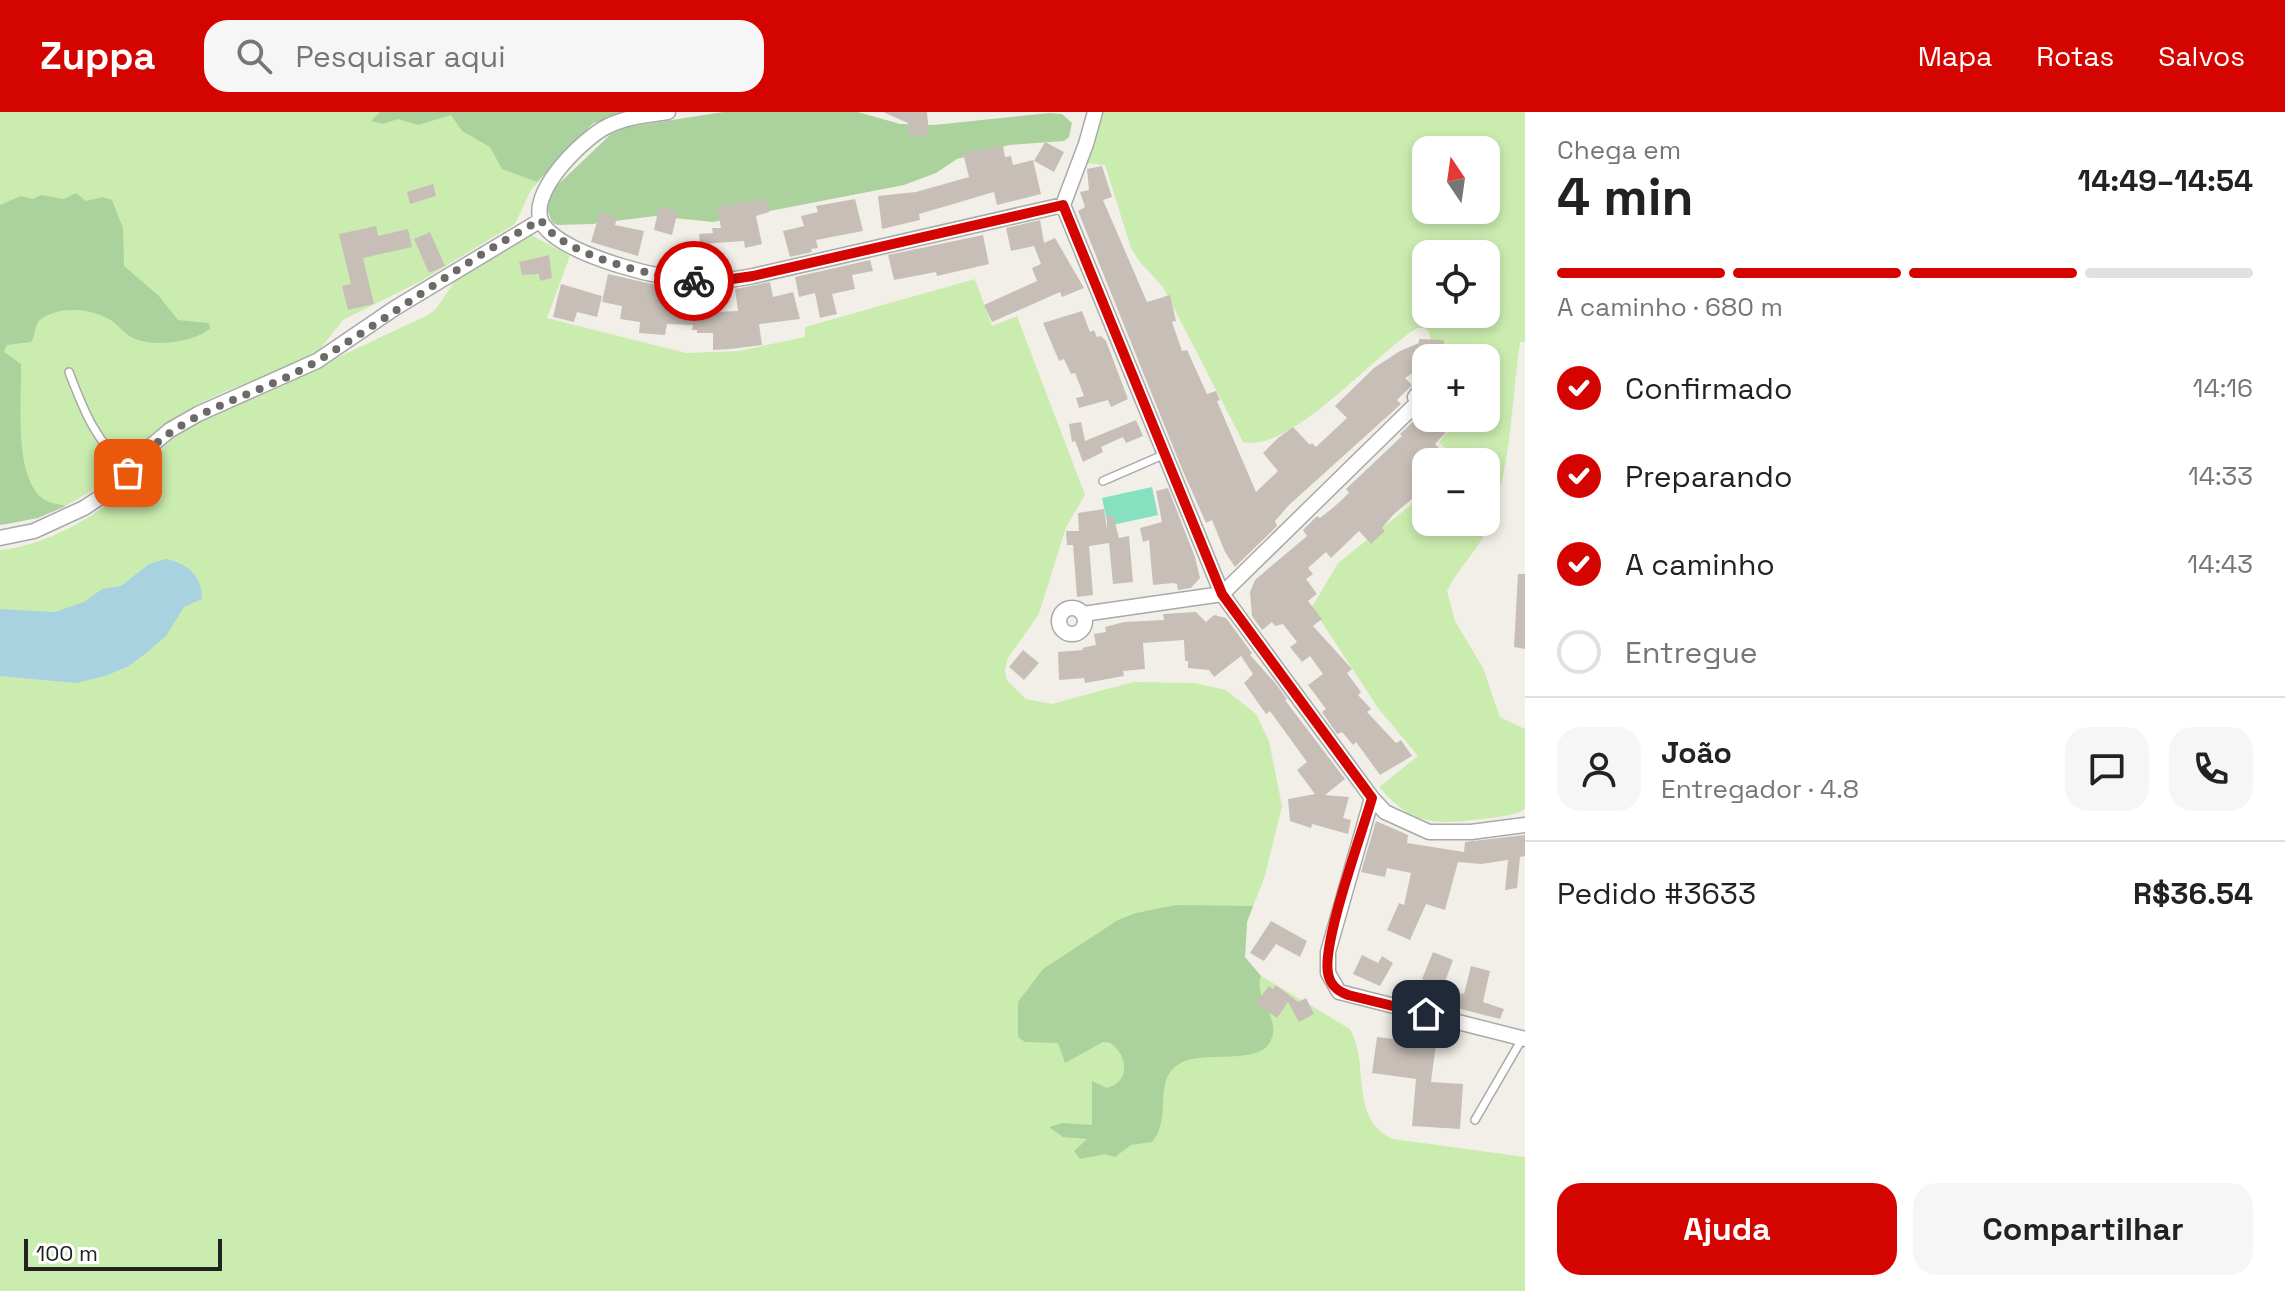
<!DOCTYPE html>
<html lang="pt">
<head>
<meta charset="utf-8">
<style>
	:root { --surface:#fff; --page:#f6f6f6; --text:#222; --muted:#767676; --line:#e0e0e0; --accent:#d40500 }
	body { margin:0; font-family:"Space Grotesk",sans-serif; background:var(--page); color:var(--text); height:100vh; display:flex; flex-direction:column; font-size:30px; white-space:nowrap }
	* { box-sizing:border-box; margin:0 }
	p { font-size:26px; color:var(--muted) }
	.icon { flex:none; width:44px; height:44px; fill:none; stroke:currentColor; stroke-width:2; stroke-linecap:round; stroke-linejoin:round }
	.map { position:relative; flex:1; overflow:hidden }
	.side { display:flex; flex-direction:column; background:var(--surface); width:760px }
	.side>* { flex:none }
	.needle { width:52px; rotate:347deg }
	.fabs { position:absolute; left:1412px; top:24px; display:grid; gap:16px }
	.fabs a { display:grid; place-items:center; width:88px; height:88px; border-radius:16px; background:var(--surface); box-shadow:0 4px 12px #0003; font-size:40px }
	.scale { position:absolute; left:24px; bottom:20px; width:198px; box-sizing:border-box; padding-left:8px; border:4px solid #222; border-top:0; font-size:22px; line-height:28px; white-space:nowrap; color:#222; -webkit-text-stroke:6px #fff; paint-order:stroke }
	.pin { position:absolute; display:grid; place-items:center; width:68px; height:68px; color:#fff; margin:-34px; border-radius:16px; box-shadow:0 4px 12px #0006 }
	.courier { position:absolute; display:grid; place-items:center; width:80px; height:80px; margin:-40px; border:6px solid #d40500; border-radius:50%; background:#fff; color:#222; box-shadow:0 2px 10px #0007 }
	.head em { font-style:normal; font-weight:600 }
	.head div { display:flex; flex-direction:column-reverse }
	.head { display:flex; align-items:center; justify-content:space-between; height:136px; padding:0 32px }
	h1 { font-size:52px; font-weight:600; line-height:60px }
	.bar { display:grid; grid-template-columns:repeat(4,1fr); gap:12px 8px; align-content:center; height:96px; padding:0 32px }
	.bar i { height:10px; border-radius:6px; background:var(--line) }
	.bar .active { background:var(--accent) }
	.bar p { grid-column:span 4 }
	.line { display:flex; align-items:center; gap:20px; padding:0 32px; border-top:2px solid var(--line) }
	.line div { flex:1 }
	.round { display:grid; place-items:center; flex:none; width:84px; height:84px; border-radius:24px; background:var(--page) }
	ol { padding:0 32px; list-style:none }
	li { display:flex; align-items:center; gap:24px; height:88px }
	li p { margin-inline-start:auto }
	li .icon { padding:8px; border-radius:50%; background:var(--accent); color:#fff; stroke-width:4 }
	li:last-child { color:var(--muted) }
	li i { width:44px; height:44px; border:4px solid var(--line); border-radius:50% }
	.action { display:flex; gap:16px; margin-top:auto; padding:16px 32px }
	.action a { flex:1; height:92px; border-radius:24px; background:var(--accent); color:#fff; font-size:32px; font-weight:600; line-height:92px; text-align:center }
	.action a+a { background:var(--page); color:var(--text) }
	header { display:flex; align-items:center; gap:48px; box-sizing:border-box; height:112px; padding:0 40px; background:var(--accent); color:#fff }
	header strong { font-size:38px }
	nav { display:flex; gap:44px; margin-inline-start:auto; font-size:28px }
	.search { width:560px; height:72px; background:var(--page); display:flex; align-items:center; gap:20px; box-sizing:border-box; padding:0 28px; border-radius:24px; color:var(--muted); font-size:30px }
	main { display:flex; flex:1; min-height:0 }
	.map>svg:first-child { display:block }
	.grass { fill:#cbecaf; fill-rule:evenodd }
	.forest { fill:#abd29d }
	.pitch { fill:#86e1c0 }
	.water { fill:#a9d2e0 }
	.building { fill:#c7bfb7 }
	.lines { fill:none; stroke-linecap:round; stroke-linejoin:round }
	.service-casing { stroke:#a9a9a9; stroke-width:10 }
	.minor-casing { stroke:#a9a9a9; stroke-width:17 }
	.service { stroke:#fff; stroke-width:7 }
	.minor { stroke:#fff; stroke-width:14 }
	.done { stroke:#6b6a68; stroke-width:8; stroke-dasharray:0 14.4 }
	.route { stroke:#d40500; stroke-width:10 }
</style>
</head>
<body>
<header>
<strong>Zuppa</strong>
<div class="search"><svg class="icon" aria-label="search" viewBox="0 0 24 24"><circle cx="10" cy="10" r="6"/><path d="M15 15l6 6"/></svg>Pesquisar aqui</div>
<nav><a>Mapa</a><a>Rotas</a><a>Salvos</a></nav>
</header>
<main>
<div class="map">
<svg width="1525" height="1179" viewBox="0 0 1525 1179">
	<rect width="100%" height="100%" fill="#f2efe9"/>
	<path class="grass" d="M0,0H635L599,8L586,17L531,78L515,112L421,169L343,208L321,236L307,246C261,266 209,282 168,310C147,325 134,345 115,361C82,389 43,408 0,413Z
		M1099,0H1525V230H1520C1511,291 1512,359 1487,417C1477,440 1457,457 1447,479L1455,509L1483,556L1500,605L1525,617V697L1522,699C1507,705 1490,706 1473,708C1428,713 1410,710 1379,675L1418,644L1378,596L1312,495L1338,451L1426,381V410H1486V350H1454L1455,347L1439,330L1461,306H1486V246H1435L1429,220L1425,216H1417C1376,241 1290,342 1243,330L1163,175L1139,149L1131,136L1105,53L1085,51ZM1426,38H1486V98H1426ZM1426,142H1486V202H1426Z
		M526,120L570,144L547,206L686,241L739,239L805,225V215L975,167L992,214L1017,204L1085,383L1066,415L1039,502L1008,546L1005,558L1007,568L1026,587L1052,592L1133,570L1194,571L1226,578L1256,602L1269,629L1282,694L1265,764L1247,810L1245,845L1256,861L1350,917C1370,952 1349,1008 1393,1027L1525,1045V1179H0V438C42,434 92,408 123,379C144,358 161,335 185,317L428,203L436,197L455,169Z"/>
	<path class="forest" d="M380,0H635L593,11L537,70L502,57L490,35L462,19L451,3L418,13L398,7L383,12L371,9Z
		M723,0H858L900,12L934,13L1049,1L1062,2L1072,11L1069,25L1064,29L1009,33L957,47L936,61L904,73L713,110L655,104L592,112L557,113L552,110L547,97L549,81L611,22L628,15Z
		M76,81L86,89L103,85L112,88L123,116L124,154L158,183L178,208L209,211L210,217C191,231 152,236 131,225C124,221 119,214 112,209C94,196 58,193 40,208C34,213 36,223 31,230L7,233L4,240L21,252C22,286 13,362 42,386C48,391 58,392 66,394L38,406L0,413V93L21,84L33,87L41,83L64,87Z
		M1176,793L1253,794L1247,810L1245,845L1261,864C1253,887 1281,905 1271,928C1260,955 1203,937 1179,952C1152,968 1173,1006 1152,1030L1131,1033L1115,1045L1105,1042L1080,1047L1074,1039L1087,1027L1063,1025L1049,1015L1062,1011L1092,1013V969L1107,976C1131,969 1128,943 1110,931L1103,930L1065,951L1058,931L1025,930L1018,925V890L1043,857L1118,808L1136,801Z"/>
	<path class="pitch" d="M1152,375L1158,403L1108,414L1102,386Z"/>
	<path class="water" d="M166,447C187,451 203,465 202,487L184,495L166,524L145,542L127,555L105,564L76,571L0,564V497L55,500L84,490L102,477L121,474L149,452Z"/>
	<path class="building" d="M883,0H927L929,23L909,24L908,11Z
		M1045,30L1064,40L1054,60L1034,49Z
		M1003,34L1005,45L1011,44L1013,53L1033,48L1041,82L997,93L994,80L919,102L920,108L882,117L878,84L916,80L969,65L963,41Z
		M1102,54L1112,85L1103,88L1147,190L1170,183L1176,209L1172,210L1182,239L1187,238L1207,282L1216,279L1220,288L1217,289L1256,380L1278,359L1263,341L1278,326L1293,315L1310,333L1312,331L1316,335L1347,306L1335,294L1374,256L1400,239L1419,231V227L1444,228V246H1422L1425,253L1405,266L1412,273L1397,288L1401,292L1289,393L1275,409L1277,414L1235,455L1225,440L1212,408L1206,411L1182,357L1078,99L1085,95L1080,80L1089,78L1087,57Z
		M433,72L436,84L410,92L407,80Z
		M766,87L769,100L756,104L762,132L745,136L744,129L700,132L699,122L713,121L712,116H721L717,95Z
		M855,87L863,119L816,128L818,136L811,137L812,140L790,145L783,119L804,114L801,104L818,100L816,94Z
		M659,95L678,99L672,123L654,118Z
		M600,100L617,106L615,113L644,119L638,144L591,130Z
		M1040,108L1044,131L1055,126L1084,176L1062,185L1060,180L992,210L984,193L1037,169L1032,156L1041,152L1034,134L1011,139L1006,116Z
		M376,114L378,124L408,117L412,135L363,146L374,192L348,198L342,174L351,172L339,122Z
		M430,120L445,154L429,161L414,127Z
		M983,123L989,152L937,164L936,160L894,168L888,143Z
		M549,143L552,166L540,169L539,162L522,163L519,150Z
		M870,148L873,159L852,163L855,177L832,182L837,202L820,206L815,181L799,185L795,165Z
		M608,162L665,175L664,189L693,190V186H713V200L738,199L735,177L770,170L773,185L793,180L800,207L759,212L762,233L730,237L713,238V221H697V218H692L693,213L667,212L665,223L639,221L640,210L620,207L622,194L602,190Z
		M561,172L602,184L597,205L577,200L574,210L553,205Z
		M1082,199L1090,220L1094,218L1097,225L1101,224L1106,229L1128,287L1111,295L1108,288L1079,296L1076,286L1084,284L1075,261L1071,262L1064,247L1059,249L1043,211Z
		M1426,302V306H1459L1435,332L1454,350H1414L1426,363V375L1393,403L1382,416L1385,419L1371,432L1359,419L1331,446L1326,440L1308,456L1313,462L1306,467L1317,482L1308,489L1322,507L1313,514L1352,557L1347,561L1361,580L1358,583L1371,597L1367,600L1396,631L1401,628L1412,644L1380,663L1356,630L1353,633L1342,620L1337,622L1322,600L1326,597L1308,573L1323,562L1310,544L1302,550L1290,535L1297,530L1283,512L1275,514L1272,510L1262,518L1252,504L1250,480L1255,468L1307,424L1303,418L1317,404L1320,406L1334,395L1349,381L1346,377L1402,324L1400,322L1420,303Z
		M1136,308L1143,324L1126,331L1123,325L1101,335L1103,340L1083,350L1075,329L1072,330L1069,312L1081,310L1085,329Z
		M1168,376L1195,445L1200,466L1191,476L1178,478L1177,472L1173,471L1153,473L1149,428L1143,430L1140,416L1162,410L1156,379Z
		M1104,397L1107,417V404L1113,403L1119,426L1129,424L1133,470L1113,472L1109,431L1089,434L1093,483L1077,485L1073,433H1067L1066,419H1079L1078,401Z
		M1518,462H1525V537L1514,535Z
		M1196,500L1206,510L1214,503L1226,506L1252,541L1250,543L1276,572L1287,587L1285,588L1345,667L1325,683L1349,685L1343,706L1351,708L1348,722L1312,712L1311,716L1290,709L1288,687L1315,682L1297,658L1307,650L1270,599L1266,602L1244,571L1253,562L1241,544L1214,565L1209,558L1188,556V549H1185L1184,528L1143,531L1145,557L1123,559L1124,564L1085,571L1084,566L1059,568L1058,540L1083,538L1082,536L1096,533L1094,522L1106,520L1105,515L1124,510L1164,508L1163,502Z
		M1023,538L1039,551L1024,568L1009,555Z
		M1376,709L1408,723L1407,731L1464,740L1465,730L1525,723V744L1520,745L1517,776L1505,778L1508,748L1481,752L1458,750L1445,798L1426,792L1410,828L1387,818L1399,791L1404,793L1411,761L1387,756L1385,765L1361,760Z
		M1271,809L1307,829L1300,845L1276,832L1264,849L1250,841Z
		M1433,840L1453,848L1443,875L1422,867Z
		M1362,843L1378,851L1382,844L1393,851L1380,874L1353,862Z
		M1471,854L1490,859L1483,890L1504,897L1500,907L1457,896L1461,881L1464,882Z
		M1276,873L1298,890L1306,886L1314,902L1299,910L1288,890L1277,906L1256,891L1269,874L1273,877Z
		M1377,925L1436,932L1431,970L1463,972L1460,1017L1412,1014L1416,967L1372,961Z"/>
	<g class="lines">
		<defs>
			<path id="service" d="M69,260C86,305 95,325 128,360
				M1103,369L1163,343
				M1475,1008L1522,927"/>
			<path id="minor" d="M668,0C648,3 626,5 608,14C584,25 522,85 544,114C568,145 666,169 704,170C721,170 737,167 753,164L1063,93
				M1095,0L1086,32L1063,93L1222,482L1372,686L1385,700L1429,720H1471L1525,713
				M1422,293L1417,291L1415,285L1419,280H1426
				M0,426L34,419L84,396L114,376L145,339L170,318L198,302L317,249L395,196L541,108
				M1222,482L1417,291
				M1059 509a13 13 0 1 1 26 0a13 13 0 1 1-26 0Z
				M1083,502L1222,482
				M1372,686L1328,840V861L1339,880L1525,927"/>
		</defs>
		<use href="#service" class="service-casing"/>
		<use href="#minor" class="minor-casing"/>
		<use href="#service" class="service"/>
		<use href="#minor" class="minor"/>
	</g>
	<g class="lines">
		<path class="done" d="M128,361C178,295 253,288 319,248C393,203 464,149 541,108C560,143 656,165 694,169"/>
		<path class="route" d="M694,169H718L753,164L1063,93L1222,482L1372,686C1362,721 1322,830 1328,861C1330,873 1337,879 1348,883L1426,902"/>
	</g>
</svg>
<div class="fabs">
<a><svg class="needle" viewBox="-14 -14 28 28"><path d="M0-13l5 13h-10z" fill="#e53935"/><path d="M0 13l5-13h-10z" fill="#767676"/></svg></a>
<a><svg class="icon" aria-label="locate" viewBox="0 0 24 24"><circle cx="12" cy="12" r="6"/><path d="M12 2v4M12 18v4M2 12h4M18 12h4"/></svg></a>
<a>+</a>
<a>−</a>
</div>
<div class="scale">100 m</div>
<div class="pin" style="left:128px;top:361px;background:#ea580c"><svg class="icon" aria-label="bag" viewBox="0 0 24 24"><path d="M5 8h14l-1 12H6zM9 8a3 3 0 0 1 6 0"/></svg></div>
<div class="pin" style="left:1426px;top:902px;background:#1f2937"><svg class="icon" aria-label="home" viewBox="0 0 24 24"><path d="M3 11l9-7 9 7M6 9v11h12V9"/></svg></div>
<div class="courier" style="left:694px;top:169px"><svg class="icon" aria-label="bike" viewBox="0 0 24 24"><circle cx="6" cy="16" r="4"/><circle cx="18" cy="16" r="4"/><path d="M6 16l4-8h5l3 8M10 8l3 8H6M13 5h3"/></svg></div>
</div>
<section class="side">
<div class="head"><div><h1>4 min</h1><p>Chega em</p></div><em>14:49–14:54</em></div>
<div class="bar"><i class="active"></i><i class="active"></i><i class="active"></i><i></i><p>A caminho · 680 m</p></div>
<ol>
<li><svg class="icon" aria-label="check" viewBox="0 0 24 24"><path d="M5 12l5 5 9-10"/></svg>Confirmado<p>14:16</p></li>
<li><svg class="icon" aria-label="check" viewBox="0 0 24 24"><path d="M5 12l5 5 9-10"/></svg>Preparando<p>14:33</p></li>
<li><svg class="icon" aria-label="check" viewBox="0 0 24 24"><path d="M5 12l5 5 9-10"/></svg>A caminho<p>14:43</p></li>
<li><i></i>Entregue</li>
</ol>
<div class="line" style="height:144px"><a class="round"><svg class="icon" aria-label="person" viewBox="0 0 24 24"><circle cx="12" cy="8" r="4"/><path d="M4 21q1-7 8-7t8 7"/></svg></a><div><b>João</b><p>Entregador · 4.8</p></div><a class="round"><svg class="icon" aria-label="chat" viewBox="0 0 24 24"><path d="M4 5h16v11H9l-5 4z"/></svg></a><a class="round"><svg class="icon" aria-label="phone" viewBox="0 0 24 24"><path d="M5 4h4l2 5-3 2q2 4 5 5l2-3 5 2v4C11 20 4 13 5 4z"/></svg></a></div>
<div class="line" style="height:104px"><div>Pedido #3633</div><b>R$36.54</b></div>
<div class="action"><a>Ajuda</a><a>Compartilhar</a></div>
</section>
</main>
</body>
</html>
